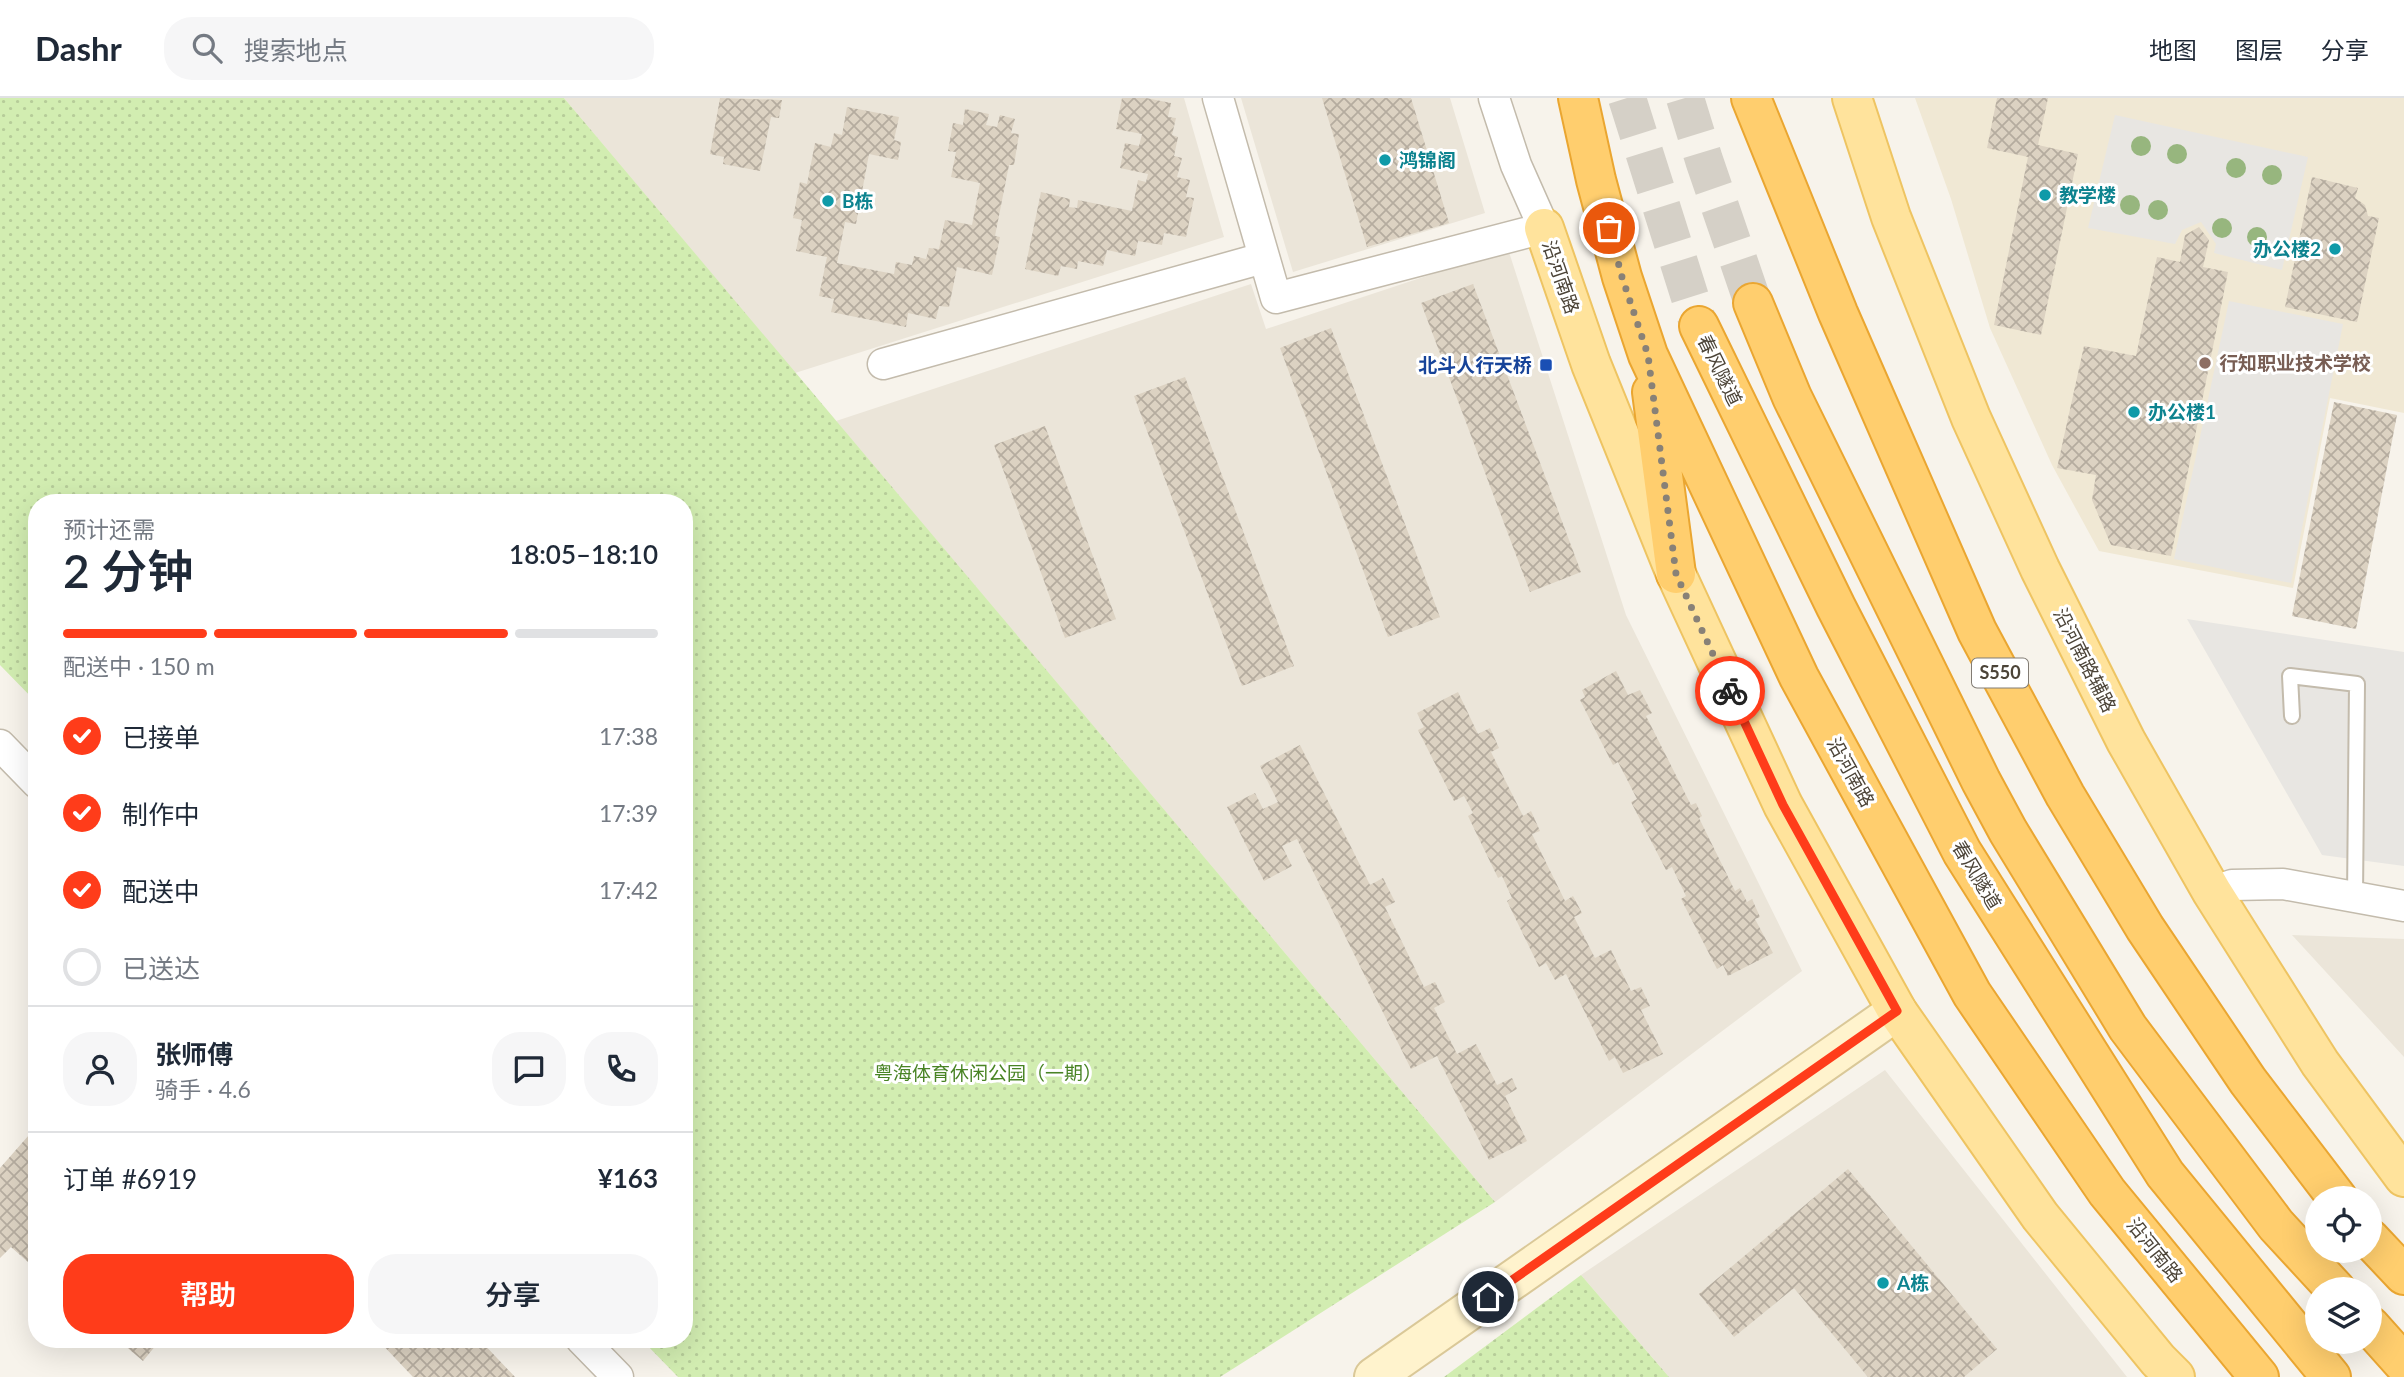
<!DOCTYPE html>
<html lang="zh">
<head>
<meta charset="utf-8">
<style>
	:root { --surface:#fff; --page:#f6f6f7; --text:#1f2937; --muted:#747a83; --line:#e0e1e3; --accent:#ff3c1a }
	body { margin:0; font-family:Lato,"Noto Sans SC",sans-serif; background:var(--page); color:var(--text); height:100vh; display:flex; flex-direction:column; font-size:26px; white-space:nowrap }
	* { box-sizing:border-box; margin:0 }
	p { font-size:23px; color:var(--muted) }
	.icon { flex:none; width:38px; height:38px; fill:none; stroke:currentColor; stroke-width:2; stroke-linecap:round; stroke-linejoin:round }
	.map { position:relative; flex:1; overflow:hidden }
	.details { position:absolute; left:28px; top:396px; width:665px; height:854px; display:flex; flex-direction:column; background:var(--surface); border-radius:28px; box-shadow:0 7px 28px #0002 }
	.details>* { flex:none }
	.buttons { position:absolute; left:2305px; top:1088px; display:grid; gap:14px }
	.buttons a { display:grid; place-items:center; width:77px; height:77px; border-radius:50%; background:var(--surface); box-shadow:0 7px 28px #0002; font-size:35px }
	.pin { position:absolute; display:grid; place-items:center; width:60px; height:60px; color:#fff; margin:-30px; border:4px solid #fff; border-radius:50%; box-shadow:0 2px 7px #0007 }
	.courier { position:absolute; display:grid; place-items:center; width:70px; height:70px; margin:-35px; border:5px solid #ff3c1a; border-radius:50%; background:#fff; color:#222; box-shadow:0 2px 9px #0007 }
	.head em { font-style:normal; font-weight:600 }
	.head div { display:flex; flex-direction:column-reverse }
	.head { display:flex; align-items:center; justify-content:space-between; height:119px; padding:0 35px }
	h1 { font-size:46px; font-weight:600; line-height:52px }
	.bar { display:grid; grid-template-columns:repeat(4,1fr); gap:10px 7px; align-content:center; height:84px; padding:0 35px }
	.bar i { height:9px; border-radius:5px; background:var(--line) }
	.bar .selected { background:var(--accent) }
	.bar p { grid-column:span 4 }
	.line { display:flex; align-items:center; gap:18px; padding:0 35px; border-top:2px solid var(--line) }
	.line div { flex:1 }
	.round { display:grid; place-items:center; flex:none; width:74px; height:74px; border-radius:28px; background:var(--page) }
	ol { padding:0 35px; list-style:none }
	li { display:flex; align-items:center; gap:21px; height:77px }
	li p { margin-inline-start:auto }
	li .icon { padding:7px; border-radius:50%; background:var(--accent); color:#fff; stroke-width:4 }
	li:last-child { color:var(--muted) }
	li i { width:38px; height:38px; border:4px solid var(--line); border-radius:50% }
	.button { display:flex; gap:14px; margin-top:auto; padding:14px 35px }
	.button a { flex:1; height:80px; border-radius:28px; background:var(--accent); color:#fff; font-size:28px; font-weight:600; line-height:80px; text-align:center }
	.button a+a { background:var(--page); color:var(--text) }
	header { display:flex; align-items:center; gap:42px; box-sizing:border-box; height:98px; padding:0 35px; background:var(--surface); border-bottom:2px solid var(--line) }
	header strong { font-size:33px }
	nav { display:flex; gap:38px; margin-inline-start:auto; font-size:24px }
	.search { width:490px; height:63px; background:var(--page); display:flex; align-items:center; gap:18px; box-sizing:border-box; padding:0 24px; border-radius:28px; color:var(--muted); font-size:26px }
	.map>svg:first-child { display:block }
	.residential { fill:#ebe5d9 }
	.education { fill:#f0e8d4 }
	.park { fill:url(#park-dots) }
	.parking { fill:#e8e6e2 }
	.building { fill:url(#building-cross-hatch) }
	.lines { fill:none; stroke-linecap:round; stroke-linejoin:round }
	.highway-tunnel { stroke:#d5d0c7; stroke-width:38; stroke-dasharray:38 19; stroke-linecap:butt }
	.lane-casing { stroke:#c3bbac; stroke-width:18 }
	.street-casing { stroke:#c3bbac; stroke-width:33 }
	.secondary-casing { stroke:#dac898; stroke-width:42 }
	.primary-casing { stroke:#eec462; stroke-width:42 }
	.highway-casing { stroke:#eaa631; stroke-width:42 }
	.lane { stroke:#fff; stroke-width:14 }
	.street { stroke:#fff; stroke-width:30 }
	.secondary { stroke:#fff3cd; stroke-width:38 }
	.primary { stroke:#ffe39c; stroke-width:38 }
	.highway { stroke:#ffce6e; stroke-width:38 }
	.tree { fill:#97b67e }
	.done { stroke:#888177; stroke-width:7; stroke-dasharray:0 12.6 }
	.route { stroke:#ff3c1a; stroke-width:9 }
	.culture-dot { fill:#0f9aa8; stroke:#fff; stroke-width:2.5 }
	.education-dot { fill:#8d6e63; stroke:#fff; stroke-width:2.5 }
	.transit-dot { fill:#1a4fb4; stroke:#fff; stroke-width:2.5 }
	.labels { text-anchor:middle; stroke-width:6; stroke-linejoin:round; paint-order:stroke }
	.shield { fill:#fff; stroke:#827c74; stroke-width:2 }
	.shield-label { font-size:18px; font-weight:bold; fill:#4c4438 }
	.culture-label { font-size:19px; font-weight:bold; fill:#0d838f; stroke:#fff; text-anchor:start }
	.street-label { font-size:19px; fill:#4c4438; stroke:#fff }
	.education-label { font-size:19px; font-weight:bold; fill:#785e54; stroke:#fff; text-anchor:start }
	.transit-label { font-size:19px; font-weight:bold; fill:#164399; stroke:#fff; text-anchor:end }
	.park-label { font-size:19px; fill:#498425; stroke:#fff }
</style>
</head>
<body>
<header>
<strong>Dashr</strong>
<div class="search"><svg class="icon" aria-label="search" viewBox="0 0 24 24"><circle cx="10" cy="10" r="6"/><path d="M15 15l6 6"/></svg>搜索地点</div>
<nav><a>地图</a><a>图层</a><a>分享</a></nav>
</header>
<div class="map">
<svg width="2404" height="1279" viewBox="0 0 2404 1279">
	<defs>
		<pattern id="park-dots" width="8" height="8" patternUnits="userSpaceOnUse" patternTransform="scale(1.75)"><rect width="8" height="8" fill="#d2edb1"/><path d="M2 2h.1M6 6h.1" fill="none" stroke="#b6cc99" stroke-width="1.8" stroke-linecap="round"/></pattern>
		<pattern id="building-cross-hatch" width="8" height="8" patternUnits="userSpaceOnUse" patternTransform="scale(1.75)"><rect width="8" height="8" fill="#dcd2c2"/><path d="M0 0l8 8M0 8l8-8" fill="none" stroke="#b5ac9f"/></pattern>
	</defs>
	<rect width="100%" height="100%" fill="#f7f3eb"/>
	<path class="residential" d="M564,0H1184L1224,139L795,275Z
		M1241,0H1450L1485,115L1293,174Z
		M1508,151L1626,517L1802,873L1495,1104L836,323L1251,186L1266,231Z
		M2292,837L2404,841V959Z
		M1885,972L2127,1279H1669L1581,1177Z"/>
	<path class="education" d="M1915,0H2404V315L2330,300L2293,490L2099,453L2052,367L1990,230L1951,101Z"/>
	<path class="park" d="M0,0H564L1495,1104L1220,1279H678L641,1241H684V404H37V605L0,567Z
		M1581,1177L1669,1279H1444Z"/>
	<path class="parking" d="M2115,17L2308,59L2282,172L2214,155L2216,146L2201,124L2182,132L2175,146L2088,130Z
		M2229,203L2343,226L2291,485L2174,461Z
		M2187,521L2404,554V768L2322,757Z"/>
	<path class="building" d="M720,0L782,2L779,20L771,19L760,73L723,66L724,59L710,56Z
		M1122,0H1146L1171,5L1168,19L1176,20L1172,37L1178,39L1174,58L1182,60L1177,79L1190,82L1186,99L1194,100L1186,139L1164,135L1162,147L1138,143L1135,158L1107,152L1103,168L1078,163L1077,171L1061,168L1058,178L1025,171L1041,94L1070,101L1069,109L1077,110L1078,102L1132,113L1138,82L1146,84L1148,76L1120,70L1125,45L1139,48L1142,36L1116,31Z
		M1322,0H1411L1449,125L1367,149Z
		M1997,0H2048L2038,47L2078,56L2041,237L1994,227L2028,59L1987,50Z
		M847,9L899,19L894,42L901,44L898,62L869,56L856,126L845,124L837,165L894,176L896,164L912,167L914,158L926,161L929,150L939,151L945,122L972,127L980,85L951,79L956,54L948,53L953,25L963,27L965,11L989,16L986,27L997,29L1000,17L1015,21L1011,35L1019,36L1014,67H1009L995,138L1000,139L992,177L957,169L949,209L939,208L936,221L908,215L906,229L831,214L834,201L819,198L827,159L796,153L802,122L793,120L800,84L807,86L815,45L831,49L834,35L842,37Z
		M2312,79L2358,90L2355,100L2365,107L2368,118L2379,120L2357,224L2285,209Z
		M2199,129L2209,142L2203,169L2228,174L2171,458L2111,447L2092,402L2096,377L2057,370L2084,248L2136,258L2157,159L2180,164L2185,137Z
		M1473,186L1581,474L1530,494L1421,205Z
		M1331,230L1440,519L1388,539L1280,250Z
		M1185,279L1294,568L1242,588L1134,298Z
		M2334,304L2397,317L2356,531L2292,518Z
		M1045,328L1116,521L1065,540L994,347Z
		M1616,573L1628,597L1640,592L1652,615L1646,618L1691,707L1696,705L1702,718L1699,720L1735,793L1740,790L1747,804L1752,801L1760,819L1755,821L1773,855L1728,878L1723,867L1717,871L1681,801L1686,798L1672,769L1666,772L1631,704L1637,701L1618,664L1613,667L1580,602L1585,599L1582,592Z
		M1458,594L1478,636L1490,630L1499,650L1491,654L1523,718L1531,713L1540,733L1532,736L1565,803L1573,798L1582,815L1574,819L1595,860L1611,852L1631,893L1641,889L1650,908L1641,912L1663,956L1623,975L1615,959L1609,963L1566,876L1555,882L1546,865L1539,869L1507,803L1512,800L1502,778L1498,780L1468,718L1473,715L1464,698L1454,703L1418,632L1424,629L1417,615Z
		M1300,647L1370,787L1383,780L1395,804L1385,809L1424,889L1435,884L1445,904L1434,910L1457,956L1476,946L1497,987L1512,980L1517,991L1505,998L1527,1043L1489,1062L1437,958L1411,971L1297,741L1282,748L1292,768L1264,783L1227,709L1255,695L1263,711L1278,704L1260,668Z
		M29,1037L37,1045V1172L11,1149L0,1160V1070Z
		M1848,1071L1997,1251L1964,1279H1868L1794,1190L1734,1239L1699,1196Z
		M117,1241H161L143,1263Z
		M377,1241H479L515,1279H413Z"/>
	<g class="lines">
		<path class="highway-tunnel" d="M1627,0L1699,228
			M1685,0L1704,62L1753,205"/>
		<defs>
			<path id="lane" d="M2292,618L2290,578L2357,586L2355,799"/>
			<path id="street" d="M1218,0L1276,200L1544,130L1516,67L1494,0
				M883,266L1263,160
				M0,647L37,685
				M2212,794L2232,787L2283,786L2404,808
				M581,1241L618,1279"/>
			<path id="secondary" d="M1374,1279L1897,913"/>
			<path id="primary" d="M1852,0L1891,119L1971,320L2040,471L2126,643L2212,794L2320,965L2404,1079
				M1544,130L1591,266L1676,476L1783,707L1897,913L2040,1118L2158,1262L2175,1279"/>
			<path id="highway" d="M1578,0L1596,82L1622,179L1648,257L1799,579L1972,896L2107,1094L2259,1279
				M1751,0L1838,215L1977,533L2065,697L2145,830L2248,983L2338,1101
				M1753,205L1792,299L1981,683L2008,733L2128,930L2276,1127L2336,1192
				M1699,228L1836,509L1962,754L2165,1076L2331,1279
				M1652,294L1676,476
				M2370,1141L2404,1177
				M2370,1228L2404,1266"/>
		</defs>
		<use href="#lane" class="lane-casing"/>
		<use href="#street" class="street-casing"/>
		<use href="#secondary" class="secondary-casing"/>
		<use href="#primary" class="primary-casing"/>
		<use href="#highway" class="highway-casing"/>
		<use href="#lane" class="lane"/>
		<use href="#street" class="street"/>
		<use href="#secondary" class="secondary"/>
		<use href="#primary" class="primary"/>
		<use href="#highway" class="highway"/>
	</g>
	<g class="tree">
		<circle cx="2141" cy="48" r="10"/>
		<circle cx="2177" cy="56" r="10"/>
		<circle cx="2236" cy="70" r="10"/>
		<circle cx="2272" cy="77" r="10"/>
		<circle cx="2130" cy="107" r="10"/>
		<circle cx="2158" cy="112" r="10"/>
		<circle cx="2222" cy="130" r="10"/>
		<circle cx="2257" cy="139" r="10"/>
	</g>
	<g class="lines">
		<path class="done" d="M1609,130L1622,179L1648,257L1676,476L1730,593"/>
		<path class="route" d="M1488,1199L1897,913L1783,707L1730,593"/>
	</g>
	<g class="culture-dot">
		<circle cx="1385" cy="62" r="7"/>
		<circle cx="2045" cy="97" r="7"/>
		<circle cx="828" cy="103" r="7"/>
		<circle cx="2335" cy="151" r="7"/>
		<circle cx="2134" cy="314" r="7"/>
		<circle cx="1883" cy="1185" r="7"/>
	</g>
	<circle class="education-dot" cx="2205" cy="265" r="7"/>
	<rect class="transit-dot" x="1539" y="260" width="14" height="14" rx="3.5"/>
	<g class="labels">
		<rect class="shield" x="1972" y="560.5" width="56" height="29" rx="5"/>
		<g class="shield-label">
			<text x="2000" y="581">S550</text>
		</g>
		<g class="culture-label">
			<text x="1399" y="69">鸿锦阁</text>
			<text x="2059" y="104">教学楼</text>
			<text x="842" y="110">B栋</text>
			<text x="2321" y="158" text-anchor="end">办公楼2</text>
			<text x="2148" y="321">办公楼1</text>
			<text x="1897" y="1192">A栋</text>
		</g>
		<g class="street-label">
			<text transform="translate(1561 179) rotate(71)" y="7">沿河南路</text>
			<text transform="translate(1720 272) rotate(64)" y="7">春风隧道</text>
			<text transform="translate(2085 562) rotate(63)" y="7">沿河南路辅路</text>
			<text transform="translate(1851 674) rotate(61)" y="7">沿河南路</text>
			<text transform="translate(1977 777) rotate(59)" y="7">春风隧道</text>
			<text transform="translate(2155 1152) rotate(51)" y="7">沿河南路</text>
		</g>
		<g class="education-label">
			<text x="2219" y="272">行知职业技术学校</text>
		</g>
		<g class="transit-label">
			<text x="1532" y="274">北斗人行天桥</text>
		</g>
		<g class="park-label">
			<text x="988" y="982">粤海体育休闲公园（一期）</text>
		</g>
	</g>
</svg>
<div class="buttons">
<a><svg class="icon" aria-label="locate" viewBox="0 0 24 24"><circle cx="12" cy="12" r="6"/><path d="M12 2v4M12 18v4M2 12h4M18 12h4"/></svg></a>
<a><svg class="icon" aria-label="layers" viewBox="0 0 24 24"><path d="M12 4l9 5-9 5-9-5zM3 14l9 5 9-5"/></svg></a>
</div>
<div class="pin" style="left:1609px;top:130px;background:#ea580c"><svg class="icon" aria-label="bag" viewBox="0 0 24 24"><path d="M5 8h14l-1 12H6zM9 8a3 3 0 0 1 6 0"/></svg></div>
<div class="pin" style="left:1488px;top:1199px;background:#1f2937"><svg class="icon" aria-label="home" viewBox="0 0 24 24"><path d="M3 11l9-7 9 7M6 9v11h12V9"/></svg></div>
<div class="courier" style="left:1730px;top:593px"><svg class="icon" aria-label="bike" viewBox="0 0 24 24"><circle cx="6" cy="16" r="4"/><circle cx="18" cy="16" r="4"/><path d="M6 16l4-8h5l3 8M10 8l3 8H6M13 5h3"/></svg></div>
<section class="details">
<div class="head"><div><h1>2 分钟</h1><p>预计还需</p></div><em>18:05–18:10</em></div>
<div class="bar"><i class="selected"></i><i class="selected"></i><i class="selected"></i><i></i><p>配送中 · 150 m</p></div>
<ol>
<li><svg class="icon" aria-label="check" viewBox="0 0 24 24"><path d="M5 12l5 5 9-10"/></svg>已接单<p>17:38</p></li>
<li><svg class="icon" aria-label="check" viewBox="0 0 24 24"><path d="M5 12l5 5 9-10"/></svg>制作中<p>17:39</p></li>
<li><svg class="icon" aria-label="check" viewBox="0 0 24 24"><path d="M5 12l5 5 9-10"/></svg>配送中<p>17:42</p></li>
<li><i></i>已送达</li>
</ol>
<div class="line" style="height:126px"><a class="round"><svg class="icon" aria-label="person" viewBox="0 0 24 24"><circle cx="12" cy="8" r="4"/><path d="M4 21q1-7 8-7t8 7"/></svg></a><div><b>张师傅</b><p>骑手 · 4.6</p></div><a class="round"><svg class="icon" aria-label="chat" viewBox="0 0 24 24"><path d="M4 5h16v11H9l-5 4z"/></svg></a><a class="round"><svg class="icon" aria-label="phone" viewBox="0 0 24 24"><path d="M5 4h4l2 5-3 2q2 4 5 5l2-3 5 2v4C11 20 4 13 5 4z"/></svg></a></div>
<div class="line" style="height:91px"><div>订单 #6919</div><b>¥163</b></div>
<div class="button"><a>帮助</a><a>分享</a></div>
</section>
</div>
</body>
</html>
